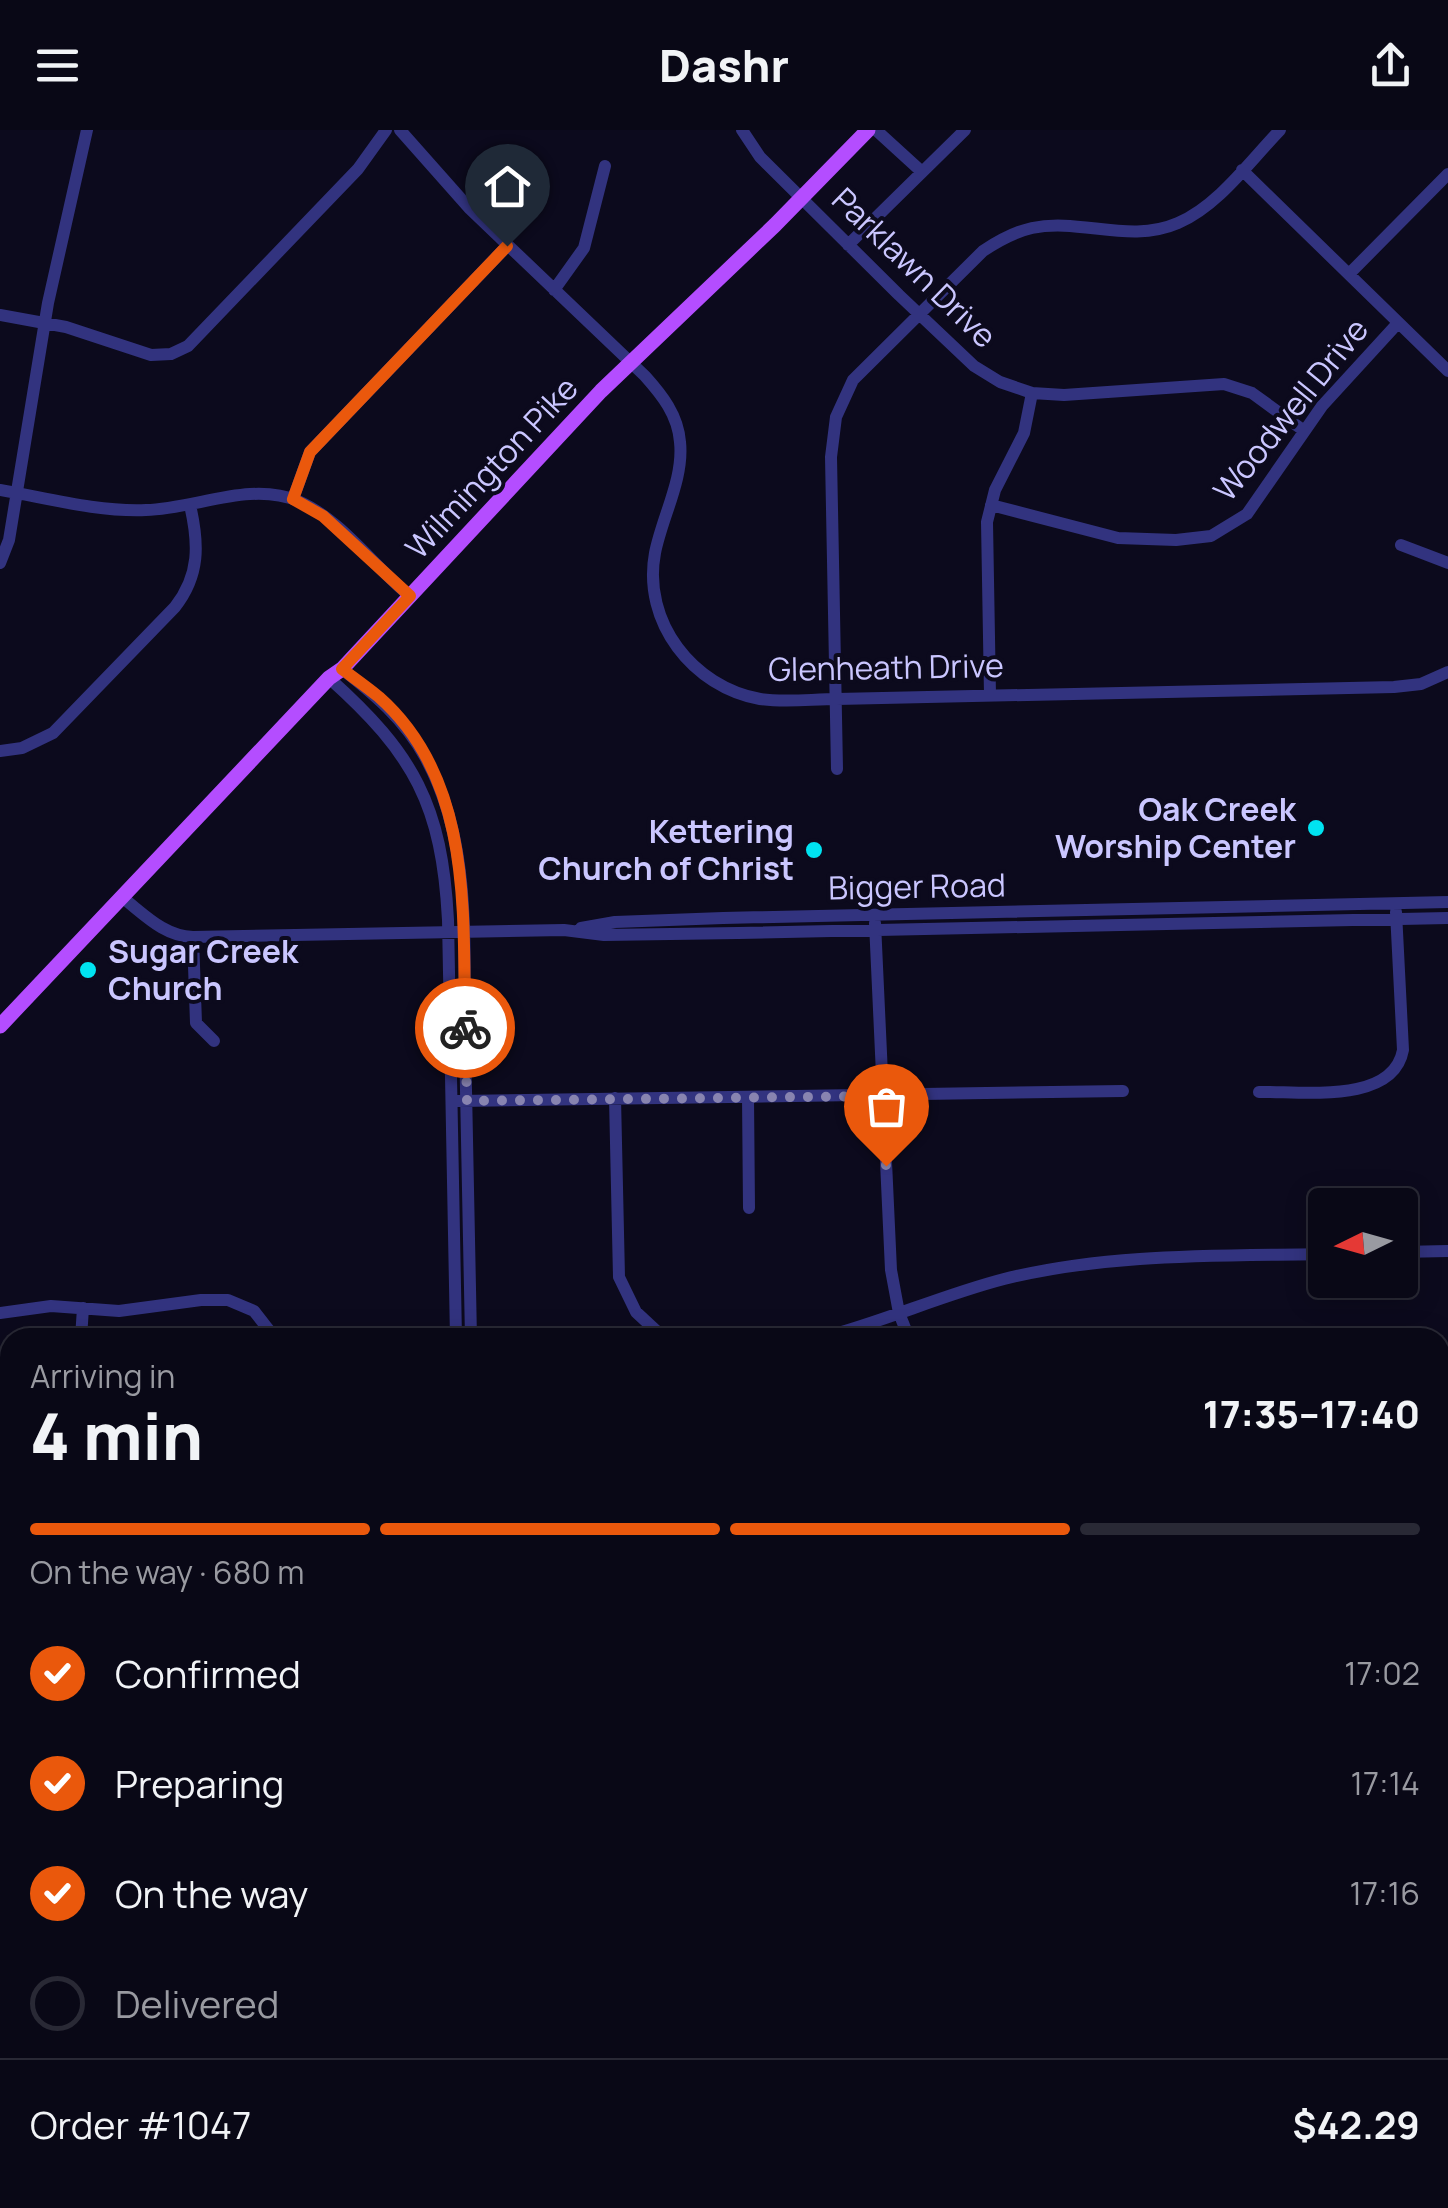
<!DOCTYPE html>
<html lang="en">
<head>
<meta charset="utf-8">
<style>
	:root { --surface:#090816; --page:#171623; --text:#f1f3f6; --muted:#999aa1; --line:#292935; --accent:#ea580c }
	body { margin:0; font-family:Manrope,sans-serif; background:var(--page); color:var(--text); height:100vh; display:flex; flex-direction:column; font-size:38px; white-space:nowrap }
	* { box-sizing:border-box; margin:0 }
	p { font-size:32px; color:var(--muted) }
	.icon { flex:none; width:55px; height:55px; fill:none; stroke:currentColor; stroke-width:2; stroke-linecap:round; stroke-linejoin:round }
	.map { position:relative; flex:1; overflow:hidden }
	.side { position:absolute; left:0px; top:1198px; width:1450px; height:882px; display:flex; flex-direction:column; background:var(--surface); border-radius:30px 30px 0 0; box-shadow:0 5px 25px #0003,0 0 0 2px var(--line) }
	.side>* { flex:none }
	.needle { width:65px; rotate:265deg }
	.fabs { position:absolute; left:1308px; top:1058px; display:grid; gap:20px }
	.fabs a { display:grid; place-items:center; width:110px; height:110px; border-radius:10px; background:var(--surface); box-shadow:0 5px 25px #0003,0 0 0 2px var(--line); font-size:50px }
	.pin { position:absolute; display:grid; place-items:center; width:85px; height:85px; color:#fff; margin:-102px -42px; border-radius:50% 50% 50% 0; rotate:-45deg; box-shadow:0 0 10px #0007 }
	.pin .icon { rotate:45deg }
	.courier { position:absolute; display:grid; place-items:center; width:100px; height:100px; margin:-50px; border:8px solid #ea580c; border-radius:50%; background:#fff; color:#222; box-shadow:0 2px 12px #0007 }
	.headline em { font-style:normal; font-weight:800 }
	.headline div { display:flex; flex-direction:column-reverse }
	.headline { display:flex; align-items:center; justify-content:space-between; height:170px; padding:0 30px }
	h1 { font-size:65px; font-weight:800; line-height:75px }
	.bar { display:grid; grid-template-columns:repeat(4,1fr); gap:15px 10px; align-content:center; height:120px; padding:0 30px }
	.bar i { height:12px; border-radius:8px; background:var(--line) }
	.bar .current { background:var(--accent) }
	.bar p { grid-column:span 4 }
	.line { display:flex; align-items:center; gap:25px; padding:0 30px; border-top:2px solid var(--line) }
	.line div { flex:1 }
	ol { padding:0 30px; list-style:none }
	li { display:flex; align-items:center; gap:30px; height:110px }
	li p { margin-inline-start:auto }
	li .icon { padding:10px; border-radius:50%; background:var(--accent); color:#fff; stroke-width:4 }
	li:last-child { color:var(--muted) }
	li i { width:55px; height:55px; border:5px solid var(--line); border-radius:50% }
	header { display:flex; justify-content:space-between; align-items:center; height:130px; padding:0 30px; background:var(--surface); font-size:45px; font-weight:800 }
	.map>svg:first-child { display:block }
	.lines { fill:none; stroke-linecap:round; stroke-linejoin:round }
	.stream { stroke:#081e3e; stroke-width:2.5 }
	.minor { stroke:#32337f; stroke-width:12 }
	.major { stroke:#b44dff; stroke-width:15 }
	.done { stroke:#8884b0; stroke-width:10; stroke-dasharray:0 18 }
	.route { stroke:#ea580c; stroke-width:12 }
	.poi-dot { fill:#00e3f1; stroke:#0c0a1d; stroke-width:4 }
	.labels { text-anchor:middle; stroke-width:8; stroke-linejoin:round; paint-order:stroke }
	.street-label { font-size:32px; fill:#cac6ff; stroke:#0c0a1d }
	.poi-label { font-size:32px; font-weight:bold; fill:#cac6ff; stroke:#0c0a1d; text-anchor:end }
</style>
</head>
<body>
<header><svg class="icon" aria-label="menu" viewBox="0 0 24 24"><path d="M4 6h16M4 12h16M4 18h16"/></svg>Dashr<svg class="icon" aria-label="share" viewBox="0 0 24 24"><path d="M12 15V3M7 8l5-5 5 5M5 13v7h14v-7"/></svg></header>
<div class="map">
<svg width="1448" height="2078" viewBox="0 0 1448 2078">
	<rect width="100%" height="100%" fill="#0c0a1d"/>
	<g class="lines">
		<path class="stream" d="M0,1720L10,1726
			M89,2070L92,2078"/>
		<path class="minor" d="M400,0L470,79L645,246C662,265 678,285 680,312C684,349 662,387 655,423C642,492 693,557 760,569C785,573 812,569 837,569L1394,557L1421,554L1448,542
			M742,0L760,27L899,165L974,236L1000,252L1032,263L1064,265L1224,254L1252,263L1303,300
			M876,0L922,42
			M1242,40L1448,241
			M848,115L965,0
			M1349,144L1448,44
			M554,160L584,118L605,36
			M0,185L66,197L151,225L171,224L188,216L358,39L386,0
			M0,360C47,368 97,382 146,380C195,379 250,351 298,371C342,390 373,436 410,466
			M293,369L310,322L507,116
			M991,375L1118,408L1176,410L1211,406L1247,384L1322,276L1398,193
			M1401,415L1448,433
			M0,433L9,410L48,173L87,0
			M342,539C374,564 405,590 425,627C473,713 463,815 465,910C467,1009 469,1108 471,1208
			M329,548C414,624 442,675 448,790L456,1208
			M990,565L987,392L995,360L1024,303L1032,263
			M0,621L22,618L53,603L175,477C200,445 199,414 190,375
			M837,639L831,327L836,287L853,250L983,121C998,111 1014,102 1032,98C1081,88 1130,114 1178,93C1218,76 1250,31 1280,0
			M123,768C145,785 164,806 193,807L564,800L604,805L738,803L1448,788
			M875,793L891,1140L899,1183L909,1208
			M581,798L615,792L723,788L1448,772
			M193,807L196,893L214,911
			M1259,962C1300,961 1393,975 1403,920L1396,782
			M748,967L749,1078
			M615,968L619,1147L636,1182L664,1208
			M458,971L1123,961
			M1400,1122L1448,1121
			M0,1183L51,1176L119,1181L201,1170H228L254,1181L275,1208
			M81,1208L83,1178
			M821,1208C883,1192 942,1165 1004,1149C1109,1123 1217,1126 1325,1124
			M1440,1281H1448
			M0,1393L10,1410
			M0,1427L10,1421
			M1440,1434H1448
			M1440,1584H1448
			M0,1632L10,1639
			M0,2049H10
			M463,2070V2078
			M479,2070V2078
			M658,2070L673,2078"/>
		<path class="major" d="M0,896L329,548L342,539L601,261L775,95L868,0"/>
	</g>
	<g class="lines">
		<path class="done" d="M465,898L467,971L883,966L886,1036"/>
		<path class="route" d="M465,898C463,784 473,650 379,567C367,557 354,548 342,539L410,466L323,386L293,369L310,322L507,116"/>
	</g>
	<g class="poi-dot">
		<circle cx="1316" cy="698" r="10"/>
		<circle cx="814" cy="720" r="10"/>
		<circle cx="88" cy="840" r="10"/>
	</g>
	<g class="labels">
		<g class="street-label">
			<text transform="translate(914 138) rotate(44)" y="11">Parklawn Drive</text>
			<text transform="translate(1291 280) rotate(-51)" y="11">Woodwell Drive</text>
			<text transform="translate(492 338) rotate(-47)" y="11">Wilmington Pike</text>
			<text transform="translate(886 538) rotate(-1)" y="11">Glenheath Drive</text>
			<text transform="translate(917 757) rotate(-1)" y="11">Bigger Road</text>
		</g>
		<g class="poi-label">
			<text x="1296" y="691">Oak Creek<tspan x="1296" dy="37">Worship Center</tspan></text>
			<text x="794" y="713">Kettering<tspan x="794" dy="37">Church of Christ</tspan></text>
			<text x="108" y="833" text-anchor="start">Sugar Creek<tspan x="108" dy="37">Church</tspan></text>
		</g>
	</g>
</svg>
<div class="fabs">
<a><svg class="needle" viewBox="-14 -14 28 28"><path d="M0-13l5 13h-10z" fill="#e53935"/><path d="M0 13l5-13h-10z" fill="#999aa1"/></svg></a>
</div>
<div class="pin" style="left:886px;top:1036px;background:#ea580c"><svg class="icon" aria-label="bag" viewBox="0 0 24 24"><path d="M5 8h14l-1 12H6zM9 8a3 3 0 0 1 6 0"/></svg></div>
<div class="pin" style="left:507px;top:116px;background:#1f2937"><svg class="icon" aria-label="home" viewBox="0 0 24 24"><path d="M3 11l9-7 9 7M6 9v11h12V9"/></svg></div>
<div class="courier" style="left:465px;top:898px"><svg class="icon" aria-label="bike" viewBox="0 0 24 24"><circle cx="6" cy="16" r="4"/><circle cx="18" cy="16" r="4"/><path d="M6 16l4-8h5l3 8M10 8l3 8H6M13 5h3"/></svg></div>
<section class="side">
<div class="headline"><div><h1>4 min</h1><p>Arriving in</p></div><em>17:35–17:40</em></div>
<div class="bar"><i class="current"></i><i class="current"></i><i class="current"></i><i></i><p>On the way · 680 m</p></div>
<ol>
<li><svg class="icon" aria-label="check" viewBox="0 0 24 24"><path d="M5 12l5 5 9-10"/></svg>Confirmed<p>17:02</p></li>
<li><svg class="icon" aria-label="check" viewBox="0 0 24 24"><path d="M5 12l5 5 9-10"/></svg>Preparing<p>17:14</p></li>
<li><svg class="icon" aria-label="check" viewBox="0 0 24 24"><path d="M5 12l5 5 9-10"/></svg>On the way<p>17:16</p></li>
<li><i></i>Delivered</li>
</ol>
<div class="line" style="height:130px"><div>Order #1047</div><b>$42.29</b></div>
</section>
</div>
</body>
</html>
